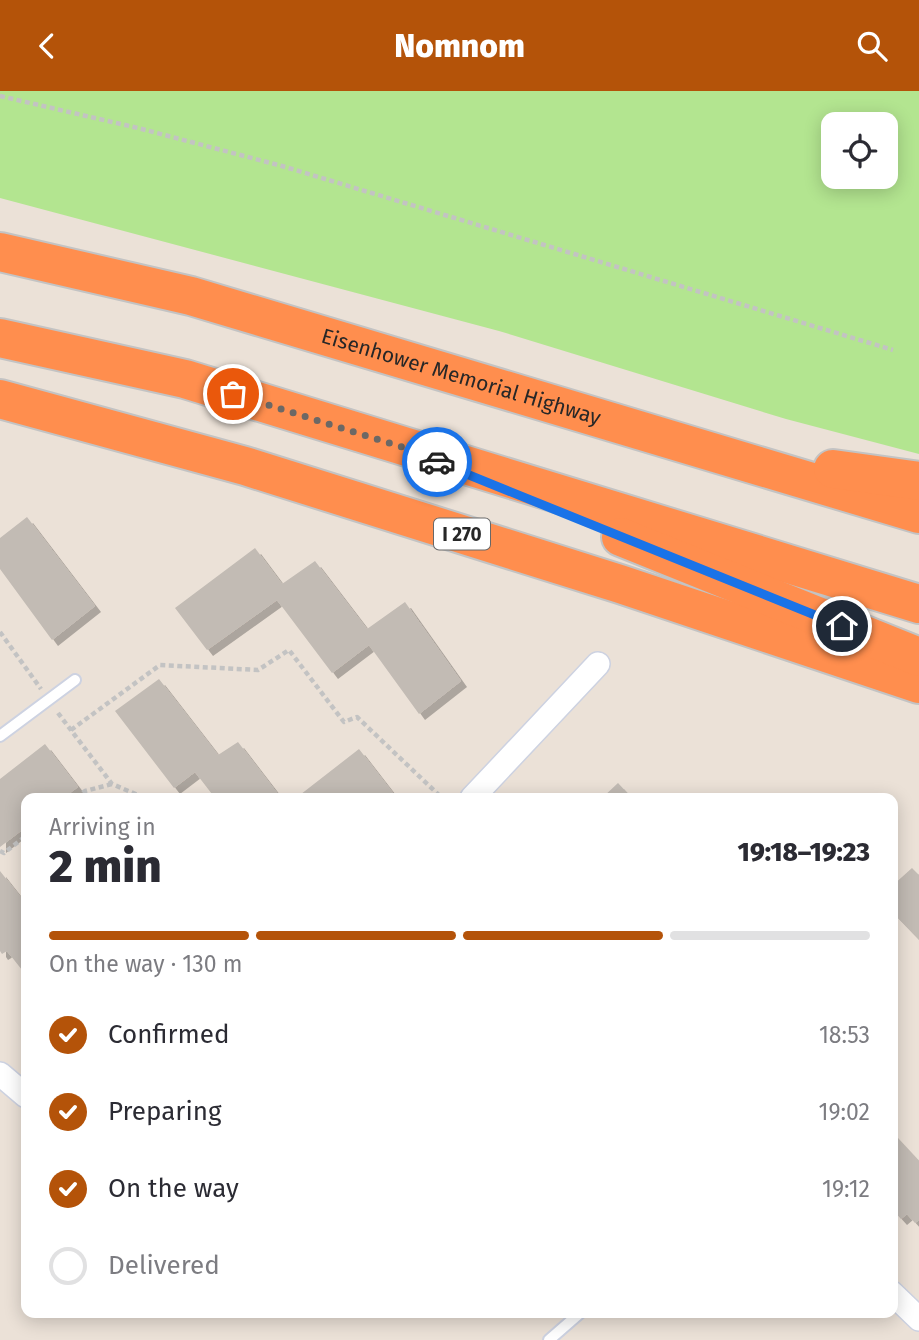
<!DOCTYPE html>
<html lang="en">
<head>
<meta charset="utf-8">
<style>
	:root { --surface:#fff; --page:#f7f7f7; --text:#2b2b33; --muted:#7c7c81; --line:#e1e1e2; --accent:#b45309 }
	body { margin:0; font-family:"Fira Sans",sans-serif; background:var(--page); color:var(--text); height:100vh; display:flex; flex-direction:column; font-size:26px; white-space:nowrap }
	* { box-sizing:border-box; margin:0 }
	p { font-size:23px; color:var(--muted) }
	.icon { flex:none; width:38px; height:38px; fill:none; stroke:currentColor; stroke-width:2; stroke-linecap:round; stroke-linejoin:round }
	.map { position:relative; flex:1; overflow:hidden }
	.panel { position:absolute; left:21px; top:702px; width:877px; height:525px; display:flex; flex-direction:column; background:var(--surface); border-radius:14px; box-shadow:0 4px 18px #0003 }
	.panel>* { flex:none }
	.tools { position:absolute; left:821px; top:21px; display:grid; gap:14px }
	.tools a { display:grid; place-items:center; width:77px; height:77px; border-radius:14px; background:var(--surface); box-shadow:0 4px 18px #0003; font-size:35px }
	.pin { position:absolute; display:grid; place-items:center; width:60px; height:60px; color:#fff; margin:-30px; border:4px solid #fff; border-radius:50%; box-shadow:0 2px 7px #0007 }
	.courier { position:absolute; display:grid; place-items:center; width:70px; height:70px; margin:-35px; border:5px solid #1a73e8; border-radius:50%; background:#fff; color:#222; box-shadow:0 2px 9px #0007 }
	.overview em { font-style:normal; font-weight:800 }
	.overview div { display:flex; flex-direction:column-reverse }
	.overview { display:flex; align-items:center; justify-content:space-between; height:119px; padding:0 28px }
	h1 { font-size:46px; font-weight:800; line-height:52px }
	.bar { display:grid; grid-template-columns:repeat(4,1fr); gap:10px 7px; align-content:center; height:84px; padding:0 28px }
	.bar i { height:9px; border-radius:5px; background:var(--line) }
	.bar .active { background:var(--accent) }
	.bar p { grid-column:span 4 }
	ol { padding:0 28px; list-style:none }
	li { display:flex; align-items:center; gap:21px; height:77px }
	li p { margin-inline-start:auto }
	li .icon { padding:7px; border-radius:50%; background:var(--accent); color:#fff; stroke-width:4 }
	li:last-child { color:var(--muted) }
	li i { width:38px; height:38px; border:4px solid var(--line); border-radius:50% }
	header { display:flex; justify-content:space-between; align-items:center; height:91px; padding:0 28px; background:var(--accent); color:#fff; font-size:32px; font-weight:800 }
	.map>svg:first-child { display:block }
	.green { fill:#b3e590; fill-rule:evenodd }
	.building { fill:#c2bbb4; filter:url(#shadow) }
	.lines { fill:none; stroke-linecap:round; stroke-linejoin:round }
	.lane-casing { stroke:#cdd2e1; stroke-width:14 }
	.street-casing { stroke:#cdd2e1; stroke-width:26 }
	.highway-casing { stroke:#c3c3c3; stroke-width:42 }
	.path { stroke:#c3c3c3; stroke-width:4.5; stroke-dasharray:5 3.5; stroke-linecap:butt }
	.lane { stroke:#fff; stroke-width:10 }
	.street { stroke:#fff; stroke-width:23 }
	.highway { stroke:#ff8e4e; stroke-width:38 }
	.done { stroke:#6c6865; stroke-width:7; stroke-dasharray:0 12.6 }
	.route { stroke:#1a73e8; stroke-width:9 }
	.labels { text-anchor:middle; stroke-width:6; stroke-linejoin:round; paint-order:stroke }
	.shield { fill:#fff; stroke:#686868; stroke-width:2 }
	.shield-label { font-size:19px; font-weight:bold; fill:#272727 }
	.street-label { font-size:21px; fill:#272727; stroke:#fff }
</style>
</head>
<body>
<header><svg class="icon" aria-label="back" viewBox="0 0 24 24"><path d="M15 5l-7 7 7 7"/></svg>Nomnom<svg class="icon" aria-label="search" viewBox="0 0 24 24"><circle cx="10" cy="10" r="6"/><path d="M15 15l6 6"/></svg></header>
<div class="map">
<svg width="919" height="1249" viewBox="0 0 919 1249">
	<defs>
		<filter id="shadow"><feDropShadow dx="6" dy="6" stdDeviation="0" flood-color="#0004"/></filter>
	</defs>
	<rect width="100%" height="100%" fill="#ebe1d7"/>
	<path class="green" d="M0,0H919V363L786,328L499,240L0,107ZM886,33V86H833V33Z"/>
	<path class="building" d="M27,426L95,515L52,549L0,478V447Z
		M255,457L282,493L315,470L367,538L405,511L461,590L419,623L369,554L332,582L277,509L207,559L175,517Z
		M159,588L218,664L238,651L281,707H215L195,681L174,697L115,620Z
		M45,653L78,696L63,707H26V736L0,756V688Z
		M359,658L393,702L386,707H296Z
		M618,692L632,707H602Z
		M912,777L919,784V849L892,821V795Z
		M0,780L26,813V884L7,860L2,863L0,860Z
		M892,1041L919,1070V1129L915,1132L907,1123L901,1128L892,1118Z"/>
	<g class="lines">
		<defs>
			<path id="lane" d="M0,645L75,589
				M549,1249L580,1222"/>
			<path id="street" d="M472,707L598,573
				M0,983L26,1005
				M892,1202L919,1228"/>
			<g id="highway">
				<path id="s1" d="M0,161L191,205L919,423"/>
				<path d="M0,247L185,288L919,513"/>
				<path d="M0,308L245,375L620,493L919,593"/>
				<path d="M833,378L919,390"/>
				<path d="M621,446L919,566"/>
			</g>
		</defs>
		<use href="#lane" class="lane-casing"/>
		<use href="#street" class="street-casing"/>
		<use href="#highway" class="highway-casing"/>
		<path class="path" d="M0,5L138,37L282,75L893,259
			M0,541L41,598
			M58,622L112,693L145,707
			M71,639L160,574L258,579L289,559L344,631L357,626L442,707
			M76,707L85,700L112,693
			M0,760L4,762L26,745"/>
		<use href="#lane" class="lane"/>
		<use href="#street" class="street"/>
		<use href="#highway" class="highway"/>
	</g>
	<g class="lines">
		<path class="done" d="M233,303L402,356L437,371"/>
		<path class="route" d="M437,371L842,535"/>
	</g>
	<g class="labels">
		<rect class="shield" x="434" y="427.5" width="56" height="31" rx="5"/>
		<g class="shield-label">
			<text x="462" y="450">I 270</text>
		</g>
		<g class="street-label">
			<text dy="7" stroke="none"><textPath href="#s1" startOffset="478">Eisenhower Memorial Highway</textPath></text>
		</g>
	</g>
</svg>
<div class="tools">
<a><svg class="icon" aria-label="locate" viewBox="0 0 24 24"><circle cx="12" cy="12" r="6"/><path d="M12 2v4M12 18v4M2 12h4M18 12h4"/></svg></a>
</div>
<div class="pin" style="left:233px;top:303px;background:#ea580c"><svg class="icon" aria-label="bag" viewBox="0 0 24 24"><path d="M5 8h14l-1 12H6zM9 8a3 3 0 0 1 6 0"/></svg></div>
<div class="pin" style="left:842px;top:535px;background:#1f2937"><svg class="icon" aria-label="home" viewBox="0 0 24 24"><path d="M3 11l9-7 9 7M6 9v11h12V9"/></svg></div>
<div class="courier" style="left:437px;top:371px"><svg class="icon" aria-label="car" viewBox="0 0 24 24"><path d="M5 17H2v-5l4-1 3-4h7l3 4 3 1v5h-3M9 17h6M6 11h13"/><circle cx="7" cy="17" r="2"/><circle cx="17" cy="17" r="2"/></svg></div>
<section class="panel">
<div class="overview"><div><h1>2 min</h1><p>Arriving in</p></div><em>19:18–19:23</em></div>
<div class="bar"><i class="active"></i><i class="active"></i><i class="active"></i><i></i><p>On the way · 130 m</p></div>
<ol>
<li><svg class="icon" aria-label="check" viewBox="0 0 24 24"><path d="M5 12l5 5 9-10"/></svg>Confirmed<p>18:53</p></li>
<li><svg class="icon" aria-label="check" viewBox="0 0 24 24"><path d="M5 12l5 5 9-10"/></svg>Preparing<p>19:02</p></li>
<li><svg class="icon" aria-label="check" viewBox="0 0 24 24"><path d="M5 12l5 5 9-10"/></svg>On the way<p>19:12</p></li>
<li><i></i>Delivered</li>
</ol>
</section>
</div>
</body>
</html>
